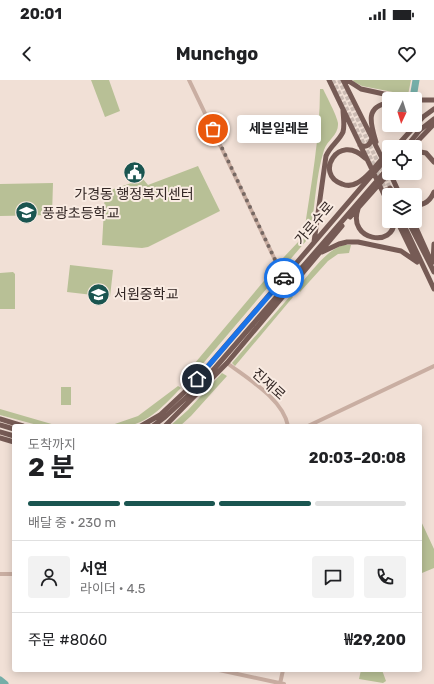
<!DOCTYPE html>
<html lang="ko">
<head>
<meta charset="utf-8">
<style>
	:root { --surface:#fff; --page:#f2f2f2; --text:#202124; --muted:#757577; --line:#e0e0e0; --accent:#1a5550 }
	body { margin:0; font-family:Rubik,"Noto Sans KR",sans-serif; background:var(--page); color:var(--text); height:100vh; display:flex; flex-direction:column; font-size:15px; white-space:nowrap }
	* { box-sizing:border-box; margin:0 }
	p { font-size:13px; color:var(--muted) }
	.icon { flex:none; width:22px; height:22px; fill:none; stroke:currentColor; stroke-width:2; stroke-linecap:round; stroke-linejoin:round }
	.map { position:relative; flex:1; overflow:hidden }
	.drawer { position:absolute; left:12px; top:344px; width:410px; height:248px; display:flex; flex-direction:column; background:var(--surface); border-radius:4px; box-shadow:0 2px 10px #0003 }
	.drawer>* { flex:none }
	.needle { width:26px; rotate:184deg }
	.tools { position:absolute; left:382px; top:12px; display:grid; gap:8px }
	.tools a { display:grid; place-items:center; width:40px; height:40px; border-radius:4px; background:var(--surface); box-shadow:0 2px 10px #0003; font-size:20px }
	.pin { position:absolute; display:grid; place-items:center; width:34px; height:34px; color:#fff; margin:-17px; border:2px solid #fff; border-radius:50%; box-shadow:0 1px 4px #0007 }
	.courier { position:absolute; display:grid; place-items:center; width:40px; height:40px; margin:-20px; border:3px solid #1a73e8; border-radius:50%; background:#fff; color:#222; box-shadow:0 1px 5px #0007 }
	.bubble { position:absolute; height:28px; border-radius:4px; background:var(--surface); box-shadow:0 2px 10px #0003; font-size:13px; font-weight:700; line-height:28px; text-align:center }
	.headline em { font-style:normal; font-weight:700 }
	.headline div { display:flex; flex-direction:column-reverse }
	.headline { display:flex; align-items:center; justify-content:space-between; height:68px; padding:0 16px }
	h1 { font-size:26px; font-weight:700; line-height:30px }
	.bar { display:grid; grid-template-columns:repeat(4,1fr); gap:6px 4px; align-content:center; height:48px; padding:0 16px }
	.bar i { height:5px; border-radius:3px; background:var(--line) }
	.bar .active { background:var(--accent) }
	.bar p { grid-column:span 4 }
	.line { display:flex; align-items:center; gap:10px; padding:0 16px; border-top:1px solid var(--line) }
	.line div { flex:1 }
	.round { display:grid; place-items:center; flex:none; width:42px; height:42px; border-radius:4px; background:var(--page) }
	.status { display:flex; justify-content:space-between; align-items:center; height:28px; padding:0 20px; background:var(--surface); direction:ltr }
	.status svg { height:11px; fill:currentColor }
	header { display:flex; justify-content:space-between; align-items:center; height:52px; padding:0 16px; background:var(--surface); font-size:18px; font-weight:700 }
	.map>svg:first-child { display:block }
	.green { fill:#b8c096 }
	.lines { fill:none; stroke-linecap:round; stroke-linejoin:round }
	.river { stroke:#75aea8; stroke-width:7 }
	.minor-tunnel { stroke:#cbbbb3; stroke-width:4; stroke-dasharray:4 2; stroke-linecap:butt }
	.minor { stroke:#c9aea2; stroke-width:4 }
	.major { stroke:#765b55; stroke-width:5 }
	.done { stroke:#766863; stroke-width:4; stroke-dasharray:0 7.2 }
	.route { stroke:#1a73e8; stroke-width:5 }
	.labels { text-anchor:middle; stroke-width:4; stroke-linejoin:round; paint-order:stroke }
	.poi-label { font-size:14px; fill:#332725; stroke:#f9ebe2; text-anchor:start }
	.street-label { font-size:14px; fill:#332725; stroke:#f9ebe2 }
</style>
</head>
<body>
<div class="status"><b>20:01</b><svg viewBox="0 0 49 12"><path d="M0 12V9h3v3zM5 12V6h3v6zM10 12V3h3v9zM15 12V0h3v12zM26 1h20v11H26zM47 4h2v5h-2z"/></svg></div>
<header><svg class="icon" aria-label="back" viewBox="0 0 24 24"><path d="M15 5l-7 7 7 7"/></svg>Munchgo<svg class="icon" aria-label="heart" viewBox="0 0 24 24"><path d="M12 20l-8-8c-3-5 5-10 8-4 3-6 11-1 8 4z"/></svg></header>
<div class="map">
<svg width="434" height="604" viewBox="0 0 434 604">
	<rect width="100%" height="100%" fill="#f1e0d6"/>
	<path class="green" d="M91,0H109L120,31L105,37Z
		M353,0H411L408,15L362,6L354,2Z
		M320,9H323C327,17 337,36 338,43C339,55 327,60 324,70C316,96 315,124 311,151L306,161L288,182L283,178L300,160L304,153C311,105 320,57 320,9Z
		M198,86L220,131L148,167L142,168L102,165L105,112L143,99L148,105Z
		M53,103L52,135L0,136V104Z
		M343,165H351L349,173L338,174L328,181L300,212L297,208C311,193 324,172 343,165Z
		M70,185L113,190L110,217L67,212Z
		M274,189L280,193L189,300L184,296Z
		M13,192L15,194V229H0V193Z
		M291,215L293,217L235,286L232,283Z
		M222,293L227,296L191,336L180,346H170L188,330Z
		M178,306L181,308C166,323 150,342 128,346C122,347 115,346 109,346L138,336Z
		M61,307H71V325H61Z
		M0,329L55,345V346H41L0,335Z
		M420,439L434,469V488L422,493L420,491Z
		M361,590H382L386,601L383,603L359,599Z"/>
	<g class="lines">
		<path class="river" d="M414,12L416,0
			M0,600L5,604"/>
		<path class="minor-tunnel" d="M333,0L386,110
			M339,0L390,108"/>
		<path class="minor" d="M189,0L277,184L288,193
			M227,283C248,299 283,319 288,346
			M308,346L434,286
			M0,494H14
			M219,590L284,604
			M280,604L283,590"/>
		<path class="major" d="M329,0L389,125
			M343,0L383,80
			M347,0L361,9L407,19
			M415,20H434
			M376,62C371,45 364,26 389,23
			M360,65C367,68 370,65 372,58
			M396,67L423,37L434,29
			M406,67L420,50L434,39
			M412,67L434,44
			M415,71L426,73L434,82
			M365,78C338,52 314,95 342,104C347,106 352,106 357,103C368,98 380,80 389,71
			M390,93L400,115
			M390,108L394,115
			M386,110L389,116
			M415,125C425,125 430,121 434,112
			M358,129C347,161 395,168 394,141
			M350,137L389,93
			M397,141L416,180
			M402,141L434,209
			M408,141L434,192
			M413,141L431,181
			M314,162L326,76C330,66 339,61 343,52C345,45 343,36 343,29
			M322,172L339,164L347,162H358L401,171L417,182
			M433,182L434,164
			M0,339L23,346
			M0,345L14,349
			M141,346L160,335L191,306L389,75
			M153,346L165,337L202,303L389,87
			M165,346L227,283L342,146
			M0,352L14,356
			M0,358L14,362"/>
	</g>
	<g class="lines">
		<path class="done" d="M213,49L277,184L288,193L284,198"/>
		<path class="route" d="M197,299L284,198"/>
	</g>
	<defs>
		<symbol id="civic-disc" viewBox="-11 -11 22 22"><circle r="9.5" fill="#1a5550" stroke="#f9ebe2"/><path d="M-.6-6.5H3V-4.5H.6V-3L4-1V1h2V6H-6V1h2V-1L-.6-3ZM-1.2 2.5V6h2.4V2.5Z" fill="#fff"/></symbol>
		<symbol id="school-disc" viewBox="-11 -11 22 22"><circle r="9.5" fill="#1a5550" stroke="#f9ebe2"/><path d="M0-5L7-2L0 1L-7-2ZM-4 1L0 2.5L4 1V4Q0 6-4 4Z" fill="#fff"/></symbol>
	</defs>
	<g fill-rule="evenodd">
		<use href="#civic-disc" x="122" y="80" width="25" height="25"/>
		<use href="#school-disc" x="14" y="120" width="25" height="25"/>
		<use href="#school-disc" x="86" y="202" width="25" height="25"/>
	</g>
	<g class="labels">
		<g class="poi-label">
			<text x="134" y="119" text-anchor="middle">가경동 행정복지센터</text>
			<text x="42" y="138">풍광초등학교</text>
			<text x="114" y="219">서원중학교</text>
		</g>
		<g class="street-label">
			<text transform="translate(314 143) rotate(-50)" y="5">가로수로</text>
			<text transform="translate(269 304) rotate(42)" y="5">진재로</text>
		</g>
	</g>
</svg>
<div class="tools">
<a><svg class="needle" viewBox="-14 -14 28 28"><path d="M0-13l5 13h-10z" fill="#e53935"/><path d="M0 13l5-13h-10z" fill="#757577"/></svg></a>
<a><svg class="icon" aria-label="locate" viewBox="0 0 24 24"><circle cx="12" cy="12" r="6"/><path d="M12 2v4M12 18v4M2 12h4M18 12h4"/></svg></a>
<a><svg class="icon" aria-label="layers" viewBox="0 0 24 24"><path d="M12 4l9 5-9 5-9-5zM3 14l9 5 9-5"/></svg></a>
</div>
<div class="pin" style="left:213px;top:49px;background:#ea580c"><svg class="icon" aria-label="bag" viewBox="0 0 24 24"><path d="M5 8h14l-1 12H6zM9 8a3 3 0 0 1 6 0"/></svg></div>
<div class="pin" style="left:197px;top:299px;background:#1f2937"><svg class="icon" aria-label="home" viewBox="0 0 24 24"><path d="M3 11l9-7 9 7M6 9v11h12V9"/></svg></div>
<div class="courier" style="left:284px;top:198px"><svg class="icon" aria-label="car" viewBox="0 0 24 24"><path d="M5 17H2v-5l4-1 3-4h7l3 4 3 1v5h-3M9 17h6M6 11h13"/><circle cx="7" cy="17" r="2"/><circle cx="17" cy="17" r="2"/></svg></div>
<div class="bubble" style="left:237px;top:35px;width:84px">세븐일레븐</div>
<section class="drawer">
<div class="headline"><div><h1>2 분</h1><p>도착까지</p></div><em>20:03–20:08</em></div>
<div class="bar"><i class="active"></i><i class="active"></i><i class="active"></i><i></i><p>배달 중 · 230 m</p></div>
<div class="line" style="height:72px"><a class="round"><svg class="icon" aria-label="person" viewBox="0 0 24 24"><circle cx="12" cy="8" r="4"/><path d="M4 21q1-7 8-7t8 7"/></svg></a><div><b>서연</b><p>라이더 · 4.5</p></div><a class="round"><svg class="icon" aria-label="chat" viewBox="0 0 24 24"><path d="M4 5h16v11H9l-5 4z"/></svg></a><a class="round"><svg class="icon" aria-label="phone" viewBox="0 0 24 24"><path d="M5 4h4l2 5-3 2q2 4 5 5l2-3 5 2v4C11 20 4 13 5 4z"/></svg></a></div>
<div class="line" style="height:52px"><div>주문 #8060</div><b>₩29,200</b></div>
</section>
</div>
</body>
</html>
